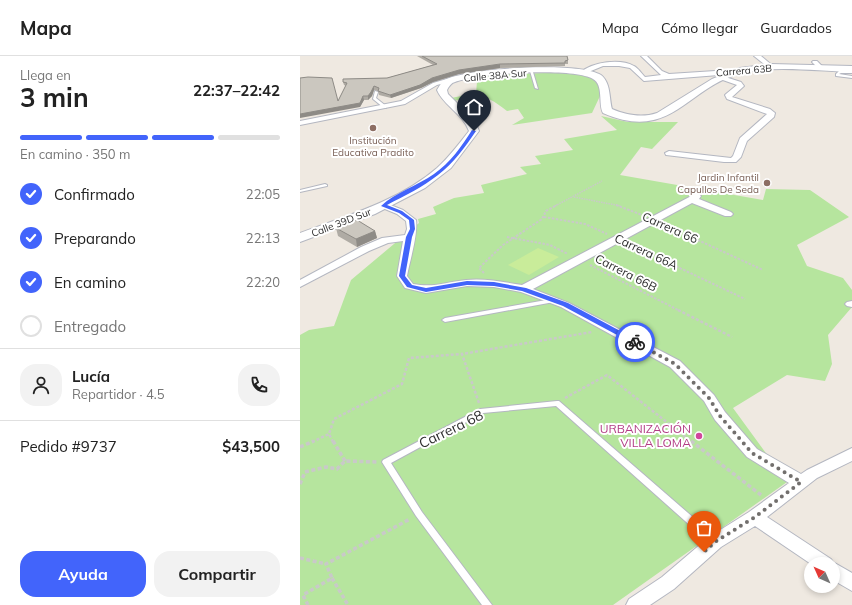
<!DOCTYPE html>
<html lang="es">
<head>
<meta charset="utf-8">
<style>
	:root { --surface:#fff; --page:#f2f2f2; --text:#222; --muted:#767676; --line:#e0e0e0; --accent:#4264fb }
	body { margin:0; font-family:Mulish,sans-serif; background:var(--page); color:var(--text); height:100vh; display:flex; flex-direction:column; font-size:15px; white-space:nowrap }
	* { box-sizing:border-box; margin:0 }
	p { font-size:13px; color:var(--muted) }
	.icon { flex:none; width:22px; height:22px; fill:none; stroke:currentColor; stroke-width:2; stroke-linecap:round; stroke-linejoin:round }
	.map { position:relative; flex:1; overflow:hidden }
	.drawer { display:flex; flex-direction:column; background:var(--surface); width:300px }
	.drawer>* { flex:none }
	.needle { width:26px; rotate:315deg }
	.controls { position:absolute; left:504px; top:501px; display:grid; gap:8px }
	.controls a { display:grid; place-items:center; width:36px; height:36px; border-radius:50%; background:var(--surface); box-shadow:0 2px 6px #0003; font-size:20px }
	.pin { position:absolute; display:grid; place-items:center; width:34px; height:34px; color:#fff; margin:-41px -17px; border-radius:50% 50% 50% 0; rotate:-45deg; box-shadow:0 0 4px #0007 }
	.pin .icon { rotate:45deg }
	.courier { position:absolute; display:grid; place-items:center; width:40px; height:40px; margin:-20px; border:3px solid #4264fb; border-radius:50%; background:#fff; color:#222; box-shadow:0 1px 5px #0007 }
	.head em { font-style:normal; font-weight:700 }
	.head div { display:flex; flex-direction:column-reverse }
	.head { display:flex; align-items:center; justify-content:space-between; height:68px; padding:0 20px }
	h1 { font-size:26px; font-weight:700; line-height:30px }
	.bar { display:grid; grid-template-columns:repeat(4,1fr); gap:6px 4px; align-content:center; height:48px; padding:0 20px }
	.bar i { height:5px; border-radius:3px; background:var(--line) }
	.bar .active { background:var(--accent) }
	.bar p { grid-column:span 4 }
	.line { display:flex; align-items:center; gap:10px; padding:0 20px; border-top:1px solid var(--line) }
	.line div { flex:1 }
	.round { display:grid; place-items:center; flex:none; width:42px; height:42px; border-radius:16px; background:var(--page) }
	ol { padding:0 20px; list-style:none }
	li { display:flex; align-items:center; gap:12px; height:44px }
	li p { margin-inline-start:auto }
	li .icon { padding:4px; border-radius:50%; background:var(--accent); color:#fff; stroke-width:4 }
	li:last-child { color:var(--muted) }
	li i { width:22px; height:22px; border:2px solid var(--line); border-radius:50% }
	.button { display:flex; gap:8px; margin-top:auto; padding:8px 20px }
	.button a { flex:1; height:46px; border-radius:16px; background:var(--accent); color:#fff; font-size:16px; font-weight:700; line-height:46px; text-align:center }
	.button a+a { background:var(--page); color:var(--text) }
	header { display:flex; align-items:center; gap:24px; box-sizing:border-box; height:56px; padding:0 20px; background:var(--surface); border-bottom:1px solid var(--line) }
	header strong { font-size:19px }
	nav { display:flex; gap:22px; margin-inline-start:auto; font-size:14px }
	main { display:flex; flex:1; min-height:0 }
	.map>svg:first-child { display:block }
	.green { fill:#b6e59e }
	.pitch { fill:#c9ec9a }
	.lines { fill:none; stroke-linecap:round; stroke-linejoin:round }
	.service-casing { stroke:#b4b7c1; stroke-width:2 }
	.minor-casing { stroke:#b4b7c1; stroke-width:2 }
	.secondary-casing { stroke:#b4b7c1; stroke-width:2 }
	.path-far3 { stroke:#c9c9c9; stroke-width:1.5; stroke-dasharray:1.5 1; stroke-linecap:butt }
	.path-far2 { stroke:#c9c9c9; stroke-width:2; stroke-dasharray:2.5 1.5; stroke-linecap:butt }
	.path-far1 { stroke:#c9c9c9; stroke-width:2.5; stroke-dasharray:3 2; stroke-linecap:butt }
	.path { stroke:#c9c9c9; stroke-width:3.5; stroke-dasharray:4 2.5; stroke-linecap:butt }
	.service { fill:#fff; fill-rule:evenodd }
	.minor { fill:#fff; fill-rule:evenodd }
	.secondary { fill:#fff; fill-rule:evenodd }
	.wall { fill:#afaba4 }
	.shaded-wall { fill:#8e8b86 }
	.building { fill:#cbc7bf; stroke:#8e8b86 }
	.route { fill:#4264fb }
	.done { stroke:#726f6d; stroke-width:4; stroke-dasharray:0 7.2 }
	.education-dot { fill:#8d6e63; stroke:#fff; stroke-width:1.5 }
	.hotel-dot { fill:#d1479c; stroke:#fff; stroke-width:1.5 }
	.labels { text-anchor:middle; stroke-width:4; stroke-linejoin:round; paint-order:stroke }
	.far-street-label { font-size:10px; fill:#2e2e2e; stroke:#fff }
	.far-education-label { font-size:10px; fill:#785e54; stroke:#fff }
	.street-label { font-size:12px; fill:#2e2e2e; stroke:#fff }
	.hotel-label { font-size:12px; fill:#b23c85; stroke:#fff; text-anchor:end }
	.near-street-label { font-size:14px; fill:#2e2e2e; stroke:#fff }
</style>
</head>
<body>
<header>
<strong>Mapa</strong>
<nav><a>Mapa</a><a>Cómo llegar</a><a>Guardados</a></nav>
</header>
<main>
<section class="drawer">
<div class="head"><div><h1>3 min</h1><p>Llega en</p></div><em>22:37–22:42</em></div>
<div class="bar"><i class="active"></i><i class="active"></i><i class="active"></i><i></i><p>En camino · 350 m</p></div>
<ol>
<li><svg class="icon" aria-label="check" viewBox="0 0 24 24"><path d="M5 12l5 5 9-10"/></svg>Confirmado<p>22:05</p></li>
<li><svg class="icon" aria-label="check" viewBox="0 0 24 24"><path d="M5 12l5 5 9-10"/></svg>Preparando<p>22:13</p></li>
<li><svg class="icon" aria-label="check" viewBox="0 0 24 24"><path d="M5 12l5 5 9-10"/></svg>En camino<p>22:20</p></li>
<li><i></i>Entregado</li>
</ol>
<div class="line" style="height:72px"><a class="round"><svg class="icon" aria-label="person" viewBox="0 0 24 24"><circle cx="12" cy="8" r="4"/><path d="M4 21q1-7 8-7t8 7"/></svg></a><div><b>Lucía</b><p>Repartidor · 4.5</p></div><a class="round"><svg class="icon" aria-label="phone" viewBox="0 0 24 24"><path d="M5 4h4l2 5-3 2q2 4 5 5l2-3 5 2v4C11 20 4 13 5 4z"/></svg></a></div>
<div class="line" style="height:52px"><div>Pedido #9737</div><b>$43,500</b></div>
<div class="button"><a>Ayuda</a><a>Compartir</a></div>
</section>
<div class="map">
<svg width="552" height="549" viewBox="0 0 552 549">
	<rect width="100%" height="100%" fill="#efe9e1"/>
	<path class="green" d="M272,16L290,20L300,28V40L292,57L212,69L224,62L218,53L207,55C183,37 184,39 154,45L151,42L176,37L177,26L186,22L184,19Z
		M301,60L328,66H378L352,93L341,91L320,119L463,144L466,133L510,134L549,161L497,189L507,210L543,222L552,234V251L528,279L532,308L525,325L487,319L433,352L487,426L313,549H0V279L9,274L34,270L51,224L119,167L118,163L136,158L133,151L154,142L184,137L181,129L227,118L220,111L241,108L235,100L273,94L264,83L317,74Z"/>
	<path class="pitch" d="M238,192L259,201L229,219L208,209Z"/>
	<g class="lines">
		<defs>
			<path id="service" d="M230,15L233,16L238,33L235,32Z
				M539,15H552V17H541L539,18L552,20V22L536,20V18Z
				M75,35L78,36L76,42L86,50V52H84L73,43Z
				M25,128L27,129V130L0,136V134Z
				M252,243L254,244L255,245L254,246L145,266L142,264L145,262Z
				M257,345H259L418,483L419,486L418,489L415,490L412,489L256,350L183,357L91,407L122,456L192,549H182L116,460L82,406L83,404L180,353Z"/>
			<path id="minor" d="M341,0H347L362,15L369,18L431,14L434,16L431,18L344,25L330,12L319,10H303L286,17L281,16C293,6 320,2 334,10C338,12 342,18 345,21L361,19Z
				M454,0H461L474,11L469,12Z
				M513,5H517L523,11L522,12H518L512,6Z
				M157,20L160,22L159,23L137,29L105,48L0,69V65L101,45L133,27Z
				M422,20L441,26L444,30L432,41L470,53L475,57L474,61L447,85L441,101L436,106H424L366,99L365,97L369,95L431,102L433,100L440,82L467,58L427,43L425,39L426,38L437,29L420,23V21Z
				M397,137L401,140L399,143L431,156L433,158L431,160H425L392,147L233,233L269,247L380,305L414,339L425,356L457,393L501,418L507,414L552,392V405L517,422L467,461L531,503L533,506L552,517V535L533,524V508H511L455,470L421,491L374,533L350,549H326L329,543L362,521L409,481L449,456L489,427L447,401L415,364L404,345L370,311L261,251L221,236L194,231L167,230L126,237L105,232L97,220L103,185L88,187L69,195L0,231V224L61,191L82,182L105,179L107,173L106,165L97,158L80,151L78,149L83,146L103,154L116,164C118,179 110,204 107,220L113,228C134,232 146,226 166,224C184,222 204,226 222,229Z
				M552,245V251L547,250L545,248L547,246Z"/>
			<path id="secondary" d="M471,8L552,10V16C517,15 476,9 442,17C386,31 372,87 303,57C298,48 304,29 293,23C273,11 178,17 155,26C151,27 149,30 147,34L148,38L175,65L179,75L151,112L125,132L75,158L0,186V177C46,160 99,145 137,112C149,101 159,88 169,75C163,58 144,50 137,34C140,29 142,25 147,23C171,12 279,5 301,19C311,27 309,42 312,53C326,59 342,62 357,57L412,23L440,12Z"/>
		</defs>
		<use href="#service" class="service-casing"/>
		<use href="#minor" class="minor-casing"/>
		<use href="#secondary" class="secondary-casing"/>
		<path class="path-far3" d="M274,141L321,150
			M255,150L302,125"/>
		<path class="path-far2" d="M316,149L342,159
			M244,161L285,168L307,178
			M365,169L463,214
			M207,181L250,189L268,198
			M329,188L445,243
			M290,209L380,255
			M184,217L179,212L203,189L242,163L246,155L257,149"/>
		<path class="path-far1" d="M378,254L432,281
			M265,342L307,319L392,386
			M179,347L162,298L292,276
			M12,386L29,378
			M33,386L29,378L34,363L102,328L109,302L162,298"/>
		<path class="path" d="M33,385L45,405
			M391,385L461,439
			M0,391L14,385
			M0,428L5,416L26,411L37,413L45,405L77,406
			M0,502L26,508
			M32,522L48,549
			M8,549L3,539L32,522L26,508L110,463"/>
		<use href="#service" class="service"/>
		<use href="#minor" class="minor"/>
		<use href="#secondary" class="secondary"/>
	</g>
	<path class="wall" d="M117,0H267L268,4V8H265V10L200,12L159,18L133,26L121,32L91,42L79,39L78,35L74,34L72,40L68,44H64L60,51L38,45L46,30L44,29L43,26L87,22L133,9Z
		M36,172L75,175L77,182L57,191L38,180Z"/>
	<path class="shaded-wall" d="M200,8V12L159,18L133,26L121,32L91,42L90,39L132,22L159,14Z
		M74,30V34L72,40L68,44V40Z
		M63,40L64,44L60,51L0,62V58Z
		M75,175L77,182L57,191L56,183Z"/>
	<path class="building" d="M122,0H267L268,4L265,5V7L200,8L159,14L132,22L120,29L90,39L78,35L79,32L74,30L71,36L68,40H63L60,47L0,58V22L8,21L32,22L38,45L47,27L43,26V23L87,22L137,8Z
		M57,164L75,175L56,183L36,172Z"/>
	<path class="route" d="M172,74L176,75C165,91 154,107 138,119C123,131 104,140 87,149L102,155L114,164L115,173L112,181L105,220L112,229L126,232L167,225L194,226L226,232L268,247L337,284V287H332L263,250L222,235L194,230L167,229L126,236L107,231L99,220L106,181L110,173L109,164L99,157L81,150C96,136 117,130 134,118C150,107 162,90 172,74Z"/>
	<g class="lines">
		<path class="done" d="M335,286L375,308L409,342L420,360L452,397L501,426L455,461L415,486L404,496"/>
	</g>
	<g class="education-dot">
		<circle cx="73" cy="72" r="4"/>
		<circle cx="467" cy="127" r="4"/>
	</g>
	<circle class="hotel-dot" cx="399" cy="380" r="4"/>
	<g class="labels">
		<g class="far-street-label">
			<text transform="translate(444 14) rotate(-5)" y="4">Carrera 63B</text>
			<text transform="translate(195 19) rotate(-5)" y="4">Calle 38A Sur</text>
			<text transform="translate(41 166) rotate(-21)" y="4">Calle 39D Sur</text>
		</g>
		<g class="far-education-label">
			<text x="73" y="88">Institución<tspan x="73" dy="12">Educativa Pradito</tspan></text>
			<text x="459" y="125" text-anchor="end">Jardin Infantil<tspan x="459" dy="12">Capullos De Seda</tspan></text>
		</g>
		<g class="street-label">
			<text transform="translate(370 172) rotate(24)" y="4">Carrera 66</text>
			<text transform="translate(346 196) rotate(25)" y="4">Carrera 66A</text>
			<text transform="translate(326 217) rotate(27)" y="4">Carrera 66B</text>
		</g>
		<g class="hotel-label">
			<text x="391" y="377">URBANIZACIÓN<tspan x="391" dy="14">VILLA LOMA</tspan></text>
		</g>
		<g class="near-street-label">
			<text transform="translate(151 373) rotate(-26)" y="5">Carrera 68</text>
		</g>
	</g>
</svg>
<div class="controls">
<a><svg class="needle" viewBox="-14 -14 28 28"><path d="M0-13l5 13h-10z" fill="#e53935"/><path d="M0 13l5-13h-10z" fill="#767676"/></svg></a>
</div>
<div class="pin" style="left:404px;top:496px;background:#ea580c"><svg class="icon" aria-label="bag" viewBox="0 0 24 24"><path d="M5 8h14l-1 12H6zM9 8a3 3 0 0 1 6 0"/></svg></div>
<div class="pin" style="left:174px;top:75px;background:#1f2937"><svg class="icon" aria-label="home" viewBox="0 0 24 24"><path d="M3 11l9-7 9 7M6 9v11h12V9"/></svg></div>
<div class="courier" style="left:335px;top:286px"><svg class="icon" aria-label="bike" viewBox="0 0 24 24"><circle cx="6" cy="16" r="4"/><circle cx="18" cy="16" r="4"/><path d="M6 16l4-8h5l3 8M10 8l3 8H6M13 5h3"/></svg></div>
</div>
</main>
</body>
</html>
